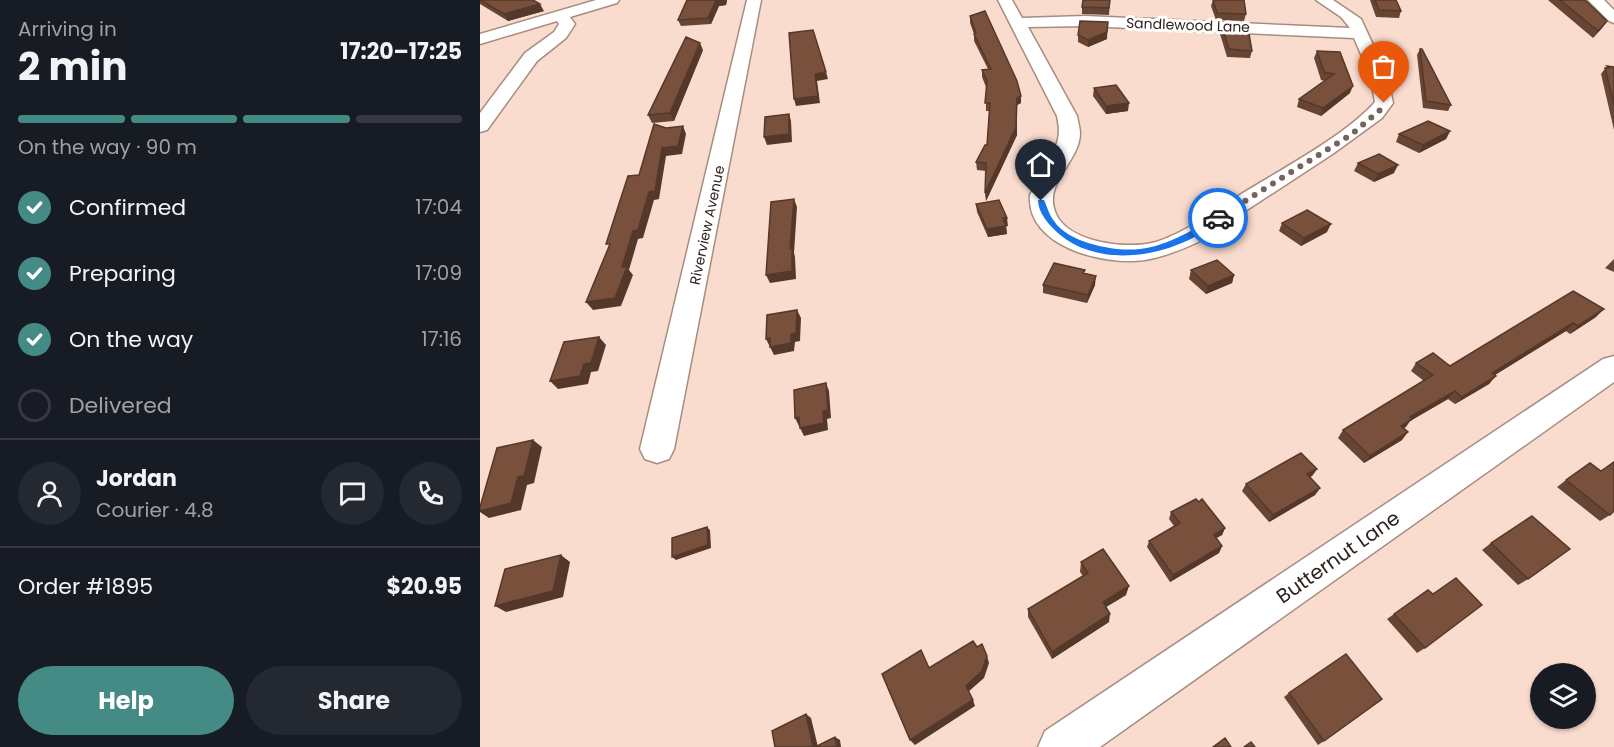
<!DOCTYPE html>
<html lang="en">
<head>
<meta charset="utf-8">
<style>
	:root { --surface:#171b24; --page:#242831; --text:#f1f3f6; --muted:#9ea1a6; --line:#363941; --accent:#448b86 }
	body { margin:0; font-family:Poppins,sans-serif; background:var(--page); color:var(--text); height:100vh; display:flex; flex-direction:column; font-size:22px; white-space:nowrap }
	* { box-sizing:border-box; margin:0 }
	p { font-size:20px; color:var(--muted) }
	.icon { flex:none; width:33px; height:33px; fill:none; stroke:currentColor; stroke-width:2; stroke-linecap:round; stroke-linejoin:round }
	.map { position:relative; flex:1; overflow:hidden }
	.panel { display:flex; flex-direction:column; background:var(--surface); width:480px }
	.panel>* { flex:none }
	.fabs { position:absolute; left:1050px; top:663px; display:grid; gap:12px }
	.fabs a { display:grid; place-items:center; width:66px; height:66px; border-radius:50%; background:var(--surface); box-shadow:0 2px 4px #0004; font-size:30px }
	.pin { position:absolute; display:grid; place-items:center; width:51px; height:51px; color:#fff; margin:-62px -26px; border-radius:50% 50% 50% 0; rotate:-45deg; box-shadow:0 0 6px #0007 }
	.pin .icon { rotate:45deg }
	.courier { position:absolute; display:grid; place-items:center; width:60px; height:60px; margin:-30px; border:4px solid #1a73e8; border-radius:50%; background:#fff; color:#222; box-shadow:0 2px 8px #0007 }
	.headline em { font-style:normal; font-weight:700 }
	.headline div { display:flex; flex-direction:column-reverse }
	.headline { display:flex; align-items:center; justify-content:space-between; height:102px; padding:0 18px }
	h1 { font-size:39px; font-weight:700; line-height:45px }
	.bar { display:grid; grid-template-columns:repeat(4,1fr); gap:9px 6px; align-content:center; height:72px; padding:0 18px }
	.bar i { height:8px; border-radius:4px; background:var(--line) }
	.bar .active { background:var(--accent) }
	.bar p { grid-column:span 4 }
	.line { display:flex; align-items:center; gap:15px; padding:0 18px; border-top:2px solid var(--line) }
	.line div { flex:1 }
	.round { display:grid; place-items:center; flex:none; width:63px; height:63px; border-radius:32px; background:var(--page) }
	ol { padding:0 18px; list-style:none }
	li { display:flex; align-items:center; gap:18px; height:66px }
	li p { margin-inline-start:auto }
	li .icon { padding:6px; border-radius:50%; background:var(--accent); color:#fff; stroke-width:4 }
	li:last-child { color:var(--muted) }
	li i { width:33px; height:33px; border:3px solid var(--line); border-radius:50% }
	.cta { display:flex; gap:12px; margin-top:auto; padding:12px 18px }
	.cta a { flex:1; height:69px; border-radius:36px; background:var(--accent); color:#fff; font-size:24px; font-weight:700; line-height:69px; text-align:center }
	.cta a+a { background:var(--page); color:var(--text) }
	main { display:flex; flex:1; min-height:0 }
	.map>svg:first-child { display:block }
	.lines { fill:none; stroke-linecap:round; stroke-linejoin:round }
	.minor-casing { stroke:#a78c7f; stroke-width:3 }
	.minor { fill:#fff; fill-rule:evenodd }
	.wall { fill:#674534 }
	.shaded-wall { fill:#54382a }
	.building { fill:#78503c; stroke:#54382a; stroke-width:1.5 }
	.route { fill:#1a73e8 }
	.done { stroke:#75645c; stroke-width:6; stroke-dasharray:0 10.8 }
	.labels { text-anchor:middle; stroke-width:6; stroke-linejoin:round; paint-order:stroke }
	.far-street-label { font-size:14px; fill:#2e231e; stroke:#fff }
	.near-street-label { font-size:20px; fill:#2e231e; stroke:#fff }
</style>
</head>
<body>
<main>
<section class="panel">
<div class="headline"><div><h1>2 min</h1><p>Arriving in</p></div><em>17:20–17:25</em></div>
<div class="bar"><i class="active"></i><i class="active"></i><i class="active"></i><i></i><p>On the way · 90 m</p></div>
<ol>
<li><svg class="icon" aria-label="check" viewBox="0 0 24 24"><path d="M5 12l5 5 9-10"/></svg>Confirmed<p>17:04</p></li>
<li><svg class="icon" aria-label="check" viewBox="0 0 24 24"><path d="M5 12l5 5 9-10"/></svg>Preparing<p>17:09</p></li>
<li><svg class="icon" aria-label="check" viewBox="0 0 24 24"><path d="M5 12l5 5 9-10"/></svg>On the way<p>17:16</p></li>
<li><i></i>Delivered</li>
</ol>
<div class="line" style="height:108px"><a class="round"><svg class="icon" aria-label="person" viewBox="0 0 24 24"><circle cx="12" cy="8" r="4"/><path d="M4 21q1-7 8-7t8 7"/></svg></a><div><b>Jordan</b><p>Courier · 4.8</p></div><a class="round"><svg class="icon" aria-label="chat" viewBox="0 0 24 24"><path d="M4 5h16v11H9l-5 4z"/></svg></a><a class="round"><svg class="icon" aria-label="phone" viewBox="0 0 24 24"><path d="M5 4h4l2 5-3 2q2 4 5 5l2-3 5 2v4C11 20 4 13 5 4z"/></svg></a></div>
<div class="line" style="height:78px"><div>Order #1895</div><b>$20.95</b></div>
<div class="cta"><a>Help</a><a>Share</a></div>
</section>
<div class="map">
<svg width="1134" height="747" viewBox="0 0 1134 747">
	<rect width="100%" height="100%" fill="#fadcce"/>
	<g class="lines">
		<defs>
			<path id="minor" d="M116,0H139L137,3L90,17L95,24L86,38L57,61L7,130L0,132V113L45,53L74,32L79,24L77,21L0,44V34Z
				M267,0H281L194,449L189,459L177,463L165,459L160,449Z
				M518,0H532L542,18L605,16L870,28L861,17L836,0H853L881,19L907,75L913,103L902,118L854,153L718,242C701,250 683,257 665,260C625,266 546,247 550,195L577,143C580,133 579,126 577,116ZM605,26L874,38L890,75L895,102C866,135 802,169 763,193C736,210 707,232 676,242C649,250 589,243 576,214C562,183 599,163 600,134C600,128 598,122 597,116L548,27Z
				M1108,0H1124L1134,10V23L1129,21Z
				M1134,356V382L620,747H558L565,731L1123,359Z"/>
		</defs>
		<use href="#minor" class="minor-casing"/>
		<use href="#minor" class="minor"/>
	</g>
	<path class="wall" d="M0,0L64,11L28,21L0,4Z
		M207,0H247L246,5L239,6L231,24L201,26L198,20Z
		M630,0L629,15L602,14V7Z
		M733,0H764L766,14L764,21L736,20L731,6Z
		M890,0H916L921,11L919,18L896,17Z
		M1068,0H1105L1127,21L1122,28L1113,38Z
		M490,16L541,96V103L537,105V135L506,201V171L497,170L496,162L507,145L509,111H506V87L502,77V70L508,69L494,41V34L490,23Z
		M628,22L627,39L608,47L598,42V35Z
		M742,27L772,51L770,58L747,57L740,34Z
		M940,49L971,105L968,111L943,108L937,55Z
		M223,50L194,121L172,123L168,115Z
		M837,51L870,93L841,116L817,107L819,99L845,81L841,80L834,58Z
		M1127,66L1134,67V130L1121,74Z
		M614,88L648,111L626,114L613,96Z
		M970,131L966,139L939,153L916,142L919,134Z
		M878,163L914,173L894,182L874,171Z
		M496,204L528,226H526L527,234L508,237L497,212Z
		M802,223L847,232L821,246L799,231Z
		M1134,259V272L1125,268Z
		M605,270L604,274L615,285L607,303L563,293V285Z
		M711,270L754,275L752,283L726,294L709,279Z
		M1093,291L1116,317L1090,334L1086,331L1015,375L1009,384L975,404L968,399L930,421L924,428L922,440L884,463L858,438L863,430L944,381L931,371L936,363L970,366Z
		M837,469L832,476L830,477L840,488L835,495L789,522L762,491L766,484Z
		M1086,480L1130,515L1120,521L1077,487Z
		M719,502L745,528L742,535L736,538L742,546L739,553L690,582L667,547L669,541L694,526L689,519L691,512Z
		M1011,543L1048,579L1038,585L1002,550Z
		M601,562L646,595L626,607L629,622L572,659L548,617V609L603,576L600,572Z
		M914,614L945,648L937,653L907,619Z
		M809,693L844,741L838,745L804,697Z"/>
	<path class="shaded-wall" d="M236,0H247L246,5L239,6L231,24L228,18Z
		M60,4L64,11L28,21L24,14Z
		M1127,21L1122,28L1113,38L1118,31Z
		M627,32V39L608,47V40Z
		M220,43L223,50L194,121L190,113Z
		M346,72L348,79L337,81L340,103L316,106L314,99L335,74Z
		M873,86L870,93L841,116L843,108Z
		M541,96V103L537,105V135L506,201L505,193L537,98Z
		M649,103L648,111L626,114V106Z
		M309,114L311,121L312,142L287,145L284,137Z
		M203,126L206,134L202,154L186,156L179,199L174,200L163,238L158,239L149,270L153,275L141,306L113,310L106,302L142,267L153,231L169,192L182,148Z
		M970,131L966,139L939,153L943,145Z
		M918,165L914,173L894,182L898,174Z
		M314,199L317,207L314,253L315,257L316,279L290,283L286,275L310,249Z
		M523,218H527L528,226H526L527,234L508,237L507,229Z
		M851,224L847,232L821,246L824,238Z
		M754,275L752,283L726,294L728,286Z
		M616,276L615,285L607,303L608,295Z
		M1124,309L1116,317L1090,334L1098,326Z
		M317,310L321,318L320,341L315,342L314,351L294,355L290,347L311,334Z
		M1093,323L1086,331L1005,381L1012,373Z
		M119,337L126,345L118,371L111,372L108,384L78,389L70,381Z
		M290,338V347L286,339Z
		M1016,376L1009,384L975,404L982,397Z
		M346,383L349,391L351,418L347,419L348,430L324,436L320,428L343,411Z
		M975,391L968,399L930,421L926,427L915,433L921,426L930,417Z
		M319,417L323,425L319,426L315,418Z
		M928,432L922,440L884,463L890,456Z
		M53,440L62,447L54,483L47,485L41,510L9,518L0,512V511L38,477Z
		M837,469L832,476L823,481L827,474Z
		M840,488L835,495L789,522L793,515Z
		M227,527L230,530L231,548L196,560L192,557Z
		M745,528L742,535L731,541L734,535Z
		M742,546L739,553L690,582L693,575Z
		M81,555L90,562L83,597L26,612L15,606Z
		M649,586L646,595L621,610L623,602Z
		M630,614L629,622L572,659V652Z
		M507,656L509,663L504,678L488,692L486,686Z
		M493,700L495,706L435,745L430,740Z
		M326,714L331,718L338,747H333Z
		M355,737L360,740L361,747H357Z"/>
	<path class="building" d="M0,0H53L60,4L24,14Z
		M207,0H236L228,18L198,20Z
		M603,0H630L629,8L602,7Z
		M733,0H764L766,14L737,13Z
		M895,0H916L921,11L899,10Z
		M1080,0H1105L1127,21L1118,31Z
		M505,11L537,81L541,96L537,98L536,127L505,193L506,163L496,162L505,145H507L510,103H505L507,81L502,70L511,69L494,34L496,33L490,16Z
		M600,21L628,22L627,32L608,40L598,35Z
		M742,27L768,28L772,51L749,49Z
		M333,30L346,72L335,74L338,96L314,99L309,33Z
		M206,37L220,43L190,113L168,115Z
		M940,49H942L971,105L946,101Z
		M837,51L860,52L873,86L843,108L819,99L854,74L844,72Z
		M1127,66L1134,67V104L1125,68H1129Z
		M636,85L649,103L626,106L614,88Z
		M309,114V134L284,137L285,117Z
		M948,121L970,131L943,145L919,134Z
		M174,124L186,128L203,126L198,146L182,148L175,191L169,192L158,230L153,231L142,267H147L135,298L106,302L130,244H126L148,176L159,175Z
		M899,154L918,165L898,174L878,163Z
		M314,199L310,249H312V271L286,275L291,202Z
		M519,200L527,218H523L526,226L507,229L496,204Z
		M827,210L851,224L824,238L802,223Z
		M737,260L754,275L728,286L711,270Z
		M574,263L605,270L603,273L616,276L608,295L563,285Z
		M1093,291L1124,309L1098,326L1093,323L1012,373L1016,376L982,397L975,391L930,417L932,419L921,426L928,432L890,456L863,430L953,375L936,363L953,353L970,366Z
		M317,310L316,333L311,334V343L290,347V338L286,339L287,315Z
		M119,337L111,363L104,364L100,376L70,381L84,342Z
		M346,383L348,410L343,411L344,423L320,428L319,417L315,418L314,390Z
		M53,440L44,476L38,477L31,503L0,511V507L17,448Z
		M821,453L837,469L827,474L840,488L793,515L766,484Z
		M1134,462V511L1130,515L1086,480L1110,463L1121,471Z
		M716,499L719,502L722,499L745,528L734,535L742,546L693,575L669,541L700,523L691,512Z
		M1052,516L1090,549L1048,579L1011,543Z
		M227,527L228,545L192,557V538Z
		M623,549L649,586L623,602L630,614L572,652L548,609L608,573L601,562Z
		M81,555L73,591L15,606L25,569Z
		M976,578L1002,605L945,648L914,614L948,590L953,594Z
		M493,641L497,647L502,644L507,656L502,671L486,686L493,700L430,740L402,674L441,650L449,668Z
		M866,654L902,699L844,741L809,693Z
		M326,714L333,747H295L292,731Z
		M355,737L357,747H335Z
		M745,738L751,747H733Z
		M771,742L775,747H764Z"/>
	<path class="route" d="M558,200H564C567,206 569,215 574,221C581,232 596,239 608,243C663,259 689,244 735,217L742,218C701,255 624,272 579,234C569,225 558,213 558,200Z"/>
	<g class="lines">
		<path class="done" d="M738,218L872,134L900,110L904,103"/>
	</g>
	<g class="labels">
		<g class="far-street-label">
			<text transform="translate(708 25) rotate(2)" y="5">Sandlewood Lane</text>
			<text transform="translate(227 225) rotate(-78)" y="5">Riverview Avenue</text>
		</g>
		<g class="near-street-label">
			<text transform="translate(858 557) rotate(-35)" y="7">Butternut Lane</text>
		</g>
	</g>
</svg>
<div class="fabs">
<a><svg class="icon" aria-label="layers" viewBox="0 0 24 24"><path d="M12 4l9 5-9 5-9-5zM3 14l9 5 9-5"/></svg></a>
</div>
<div class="pin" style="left:904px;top:103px;background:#ea580c"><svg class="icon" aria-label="bag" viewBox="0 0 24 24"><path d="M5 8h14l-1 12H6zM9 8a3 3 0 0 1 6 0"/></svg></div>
<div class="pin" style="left:561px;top:201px;background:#1f2937"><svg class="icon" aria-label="home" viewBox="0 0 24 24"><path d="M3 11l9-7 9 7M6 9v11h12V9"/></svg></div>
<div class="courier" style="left:738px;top:218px"><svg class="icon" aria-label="car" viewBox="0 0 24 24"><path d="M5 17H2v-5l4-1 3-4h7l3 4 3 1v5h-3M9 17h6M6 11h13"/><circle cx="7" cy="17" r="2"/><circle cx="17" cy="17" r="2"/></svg></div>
</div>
</main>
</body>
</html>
